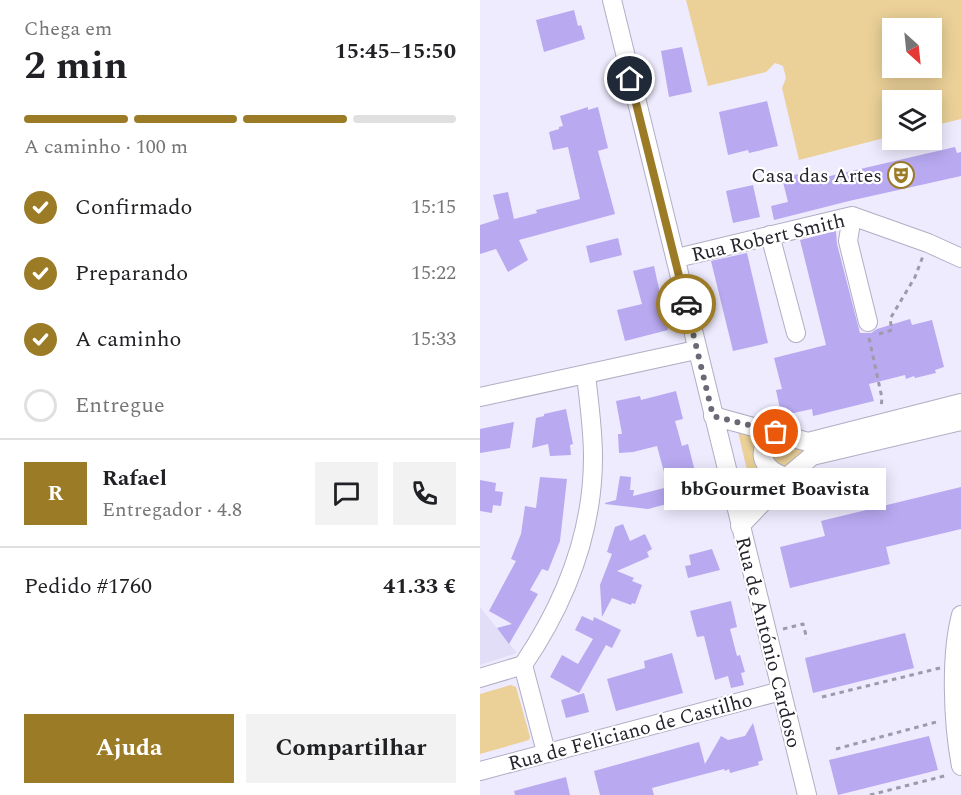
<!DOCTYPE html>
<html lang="pt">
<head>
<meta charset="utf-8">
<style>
	:root { --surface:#fff; --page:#f2f2f2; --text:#202124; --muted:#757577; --line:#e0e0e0; --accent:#9c7b26 }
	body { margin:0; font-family:Spectral,serif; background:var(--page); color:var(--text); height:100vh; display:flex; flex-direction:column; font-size:22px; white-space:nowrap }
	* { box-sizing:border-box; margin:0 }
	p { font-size:20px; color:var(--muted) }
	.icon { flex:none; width:33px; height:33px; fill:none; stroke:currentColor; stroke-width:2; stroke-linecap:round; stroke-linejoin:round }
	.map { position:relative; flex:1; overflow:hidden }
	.side { display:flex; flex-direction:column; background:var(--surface); width:480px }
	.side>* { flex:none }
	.needle { width:39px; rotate:153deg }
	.tools { position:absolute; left:402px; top:18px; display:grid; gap:12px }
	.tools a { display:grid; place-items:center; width:60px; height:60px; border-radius:0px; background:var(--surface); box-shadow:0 3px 15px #0003; font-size:30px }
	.pin { position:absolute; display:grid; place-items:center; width:51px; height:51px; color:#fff; margin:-26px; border:3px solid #fff; border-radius:50%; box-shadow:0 2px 6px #0007 }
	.courier { position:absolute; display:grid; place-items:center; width:60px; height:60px; margin:-30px; border:4px solid #9c7b26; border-radius:50%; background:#fff; color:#222; box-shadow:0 2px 8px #0007 }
	.bubble { position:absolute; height:42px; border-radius:0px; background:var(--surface); box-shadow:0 3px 15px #0003; font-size:20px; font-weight:700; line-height:42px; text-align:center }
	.summary em { font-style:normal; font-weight:700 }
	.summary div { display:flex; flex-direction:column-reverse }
	.summary { display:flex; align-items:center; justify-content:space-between; height:102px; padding:0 24px }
	h1 { font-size:39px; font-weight:700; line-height:45px }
	.bar { display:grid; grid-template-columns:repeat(4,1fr); gap:9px 6px; align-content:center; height:72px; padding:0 24px }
	.bar i { height:8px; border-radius:4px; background:var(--line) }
	.bar .current { background:var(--accent) }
	.bar p { grid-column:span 4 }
	.line { display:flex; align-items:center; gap:15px; padding:0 24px; border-top:2px solid var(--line) }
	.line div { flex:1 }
	.round { display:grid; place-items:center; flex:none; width:63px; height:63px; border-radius:0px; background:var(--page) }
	ol { padding:0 24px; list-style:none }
	li { display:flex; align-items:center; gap:18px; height:66px }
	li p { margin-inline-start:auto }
	li .icon { padding:6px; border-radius:50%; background:var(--accent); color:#fff; stroke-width:4 }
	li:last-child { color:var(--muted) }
	li i { width:33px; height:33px; border:3px solid var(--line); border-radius:50% }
	.primary-button { display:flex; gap:12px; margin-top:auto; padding:12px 24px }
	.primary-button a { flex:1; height:69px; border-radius:0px; background:var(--accent); color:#fff; font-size:24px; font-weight:700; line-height:69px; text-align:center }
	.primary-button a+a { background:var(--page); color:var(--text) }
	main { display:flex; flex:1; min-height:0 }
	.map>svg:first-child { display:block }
	.built { fill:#e2def7 }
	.green { fill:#ebd198; fill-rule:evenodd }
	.building { fill:#b8a9f1 }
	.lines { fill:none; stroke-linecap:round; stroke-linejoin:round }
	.minor-casing { stroke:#b1aec4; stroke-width:20 }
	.path { stroke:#9d9aa9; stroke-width:3; stroke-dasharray:4.5 4.5; stroke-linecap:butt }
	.minor { stroke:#fff; stroke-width:18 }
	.done { stroke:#6b6976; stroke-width:6; stroke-dasharray:0 10.8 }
	.route { stroke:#9c7b26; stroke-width:8 }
	.labels { text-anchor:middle; stroke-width:4.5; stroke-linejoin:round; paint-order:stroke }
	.poi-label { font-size:20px; fill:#25232c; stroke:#fff; text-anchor:end }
	.street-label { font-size:20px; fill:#25232c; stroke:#fff }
</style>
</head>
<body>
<main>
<section class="side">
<div class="summary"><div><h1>2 min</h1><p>Chega em</p></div><em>15:45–15:50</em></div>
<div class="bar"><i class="current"></i><i class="current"></i><i class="current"></i><i></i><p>A caminho · 100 m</p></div>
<ol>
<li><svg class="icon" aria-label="check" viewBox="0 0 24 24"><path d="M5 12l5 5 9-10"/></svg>Confirmado<p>15:15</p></li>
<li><svg class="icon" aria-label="check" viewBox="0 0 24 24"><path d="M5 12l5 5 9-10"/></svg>Preparando<p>15:22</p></li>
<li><svg class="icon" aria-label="check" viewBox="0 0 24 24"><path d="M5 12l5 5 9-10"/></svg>A caminho<p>15:33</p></li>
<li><i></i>Entregue</li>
</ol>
<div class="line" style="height:108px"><b class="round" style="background:var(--accent);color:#fff">R</b><div><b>Rafael</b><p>Entregador · 4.8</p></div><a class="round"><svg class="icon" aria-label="chat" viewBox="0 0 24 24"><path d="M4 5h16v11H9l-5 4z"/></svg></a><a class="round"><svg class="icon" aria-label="phone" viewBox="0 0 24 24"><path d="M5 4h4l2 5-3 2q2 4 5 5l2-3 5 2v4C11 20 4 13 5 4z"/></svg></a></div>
<div class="line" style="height:78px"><div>Pedido #1760</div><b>41.33 €</b></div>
<div class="primary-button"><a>Ajuda</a><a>Compartilhar</a></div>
</section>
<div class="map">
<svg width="481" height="795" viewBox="0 0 481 795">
	<rect width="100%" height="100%" fill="#eeebfe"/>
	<path class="built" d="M0,607L17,628L37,653L0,665Z"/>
	<path class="green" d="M206,0H481V119L452,126V100H412V136L319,160L302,88L306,78L303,66L295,63L286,72L228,86ZM412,28H452V68H412Z
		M481,409V413L311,467L301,468L291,457L293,447L300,441Z
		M257,427L281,433L293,480L274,501Z
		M31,685L36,687L50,737L49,740L0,754V694Z"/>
	<path class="building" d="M94,10L98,26L101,25L105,39L64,52L56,20Z
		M202,47L212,92L189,97L181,51Z
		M287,101L298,146L269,153L268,150L248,155L239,112Z
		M108,107V110L118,107L128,148L118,151L135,214L39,240L48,260L28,272L16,249L0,254V225L19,219L13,195L28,192L34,219L57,213L56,210L100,199L88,147L73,150L69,132L79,129V127L83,126L80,116Z
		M475,147L477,153L481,152V176L369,201L294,220L291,206L308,202L302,178L318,174L320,183Z
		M273,185L280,217L253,223L246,191Z
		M356,231L357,244L380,333H391L397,329L430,319L432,325L452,320L464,367L455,370L456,373L435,378L434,376L426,379L425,375L389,384L394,401L333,416L332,409L309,414L300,409L296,390L302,389L294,358L346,345L320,240Z
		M138,238L142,255L110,263L106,246Z
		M267,253L288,343L253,351L231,261Z
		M174,266L188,330L145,341L137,310L162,304L153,271Z
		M196,391L203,419L195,421L202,446L208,444L221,495L168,509L125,504V503L136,500L140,476L151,477L150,490H154L153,496L188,487L177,446L153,452L139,453L138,434H142L136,401L160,396L161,400Z
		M86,409L93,444L90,445L91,455L70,456L68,444L52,448L56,418L64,416V414Z
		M34,422L30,448L0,453V429Z
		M60,477L87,479L80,541L68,571L62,569L50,590L58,594L29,644L17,628L32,624L9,611L36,561L31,559L41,534L45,506L56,508Z
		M0,480L16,483L15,491L23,492L21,506L13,505L12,513L0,511Z
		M481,487V529L406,547L410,564L310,588L300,547L345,536L341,521Z
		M143,524L150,541L165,534L172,549L167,552L169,557L137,571L154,578L152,581L162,585L155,604L152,603L151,605L132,598L122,617L120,585L132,554L127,552L135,527Z
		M232,549L240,570L208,578L205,566L211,565L209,555Z
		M251,601L257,627L250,629L257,656L260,655L265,672L261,673L264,685L251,688L248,676L235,680L224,636L217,637L210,611Z
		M102,616L113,621L114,617L141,630L132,648L126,645L99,693L70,677L82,655L98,664L113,639L95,630Z
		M425,633L434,668L333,693L325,658Z
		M192,653L203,693L136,711L127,679L165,668L164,661Z
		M104,693L109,712L86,718L81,700Z
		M273,723L283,760L278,762L279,765L250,773L249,769L245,771L244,769L172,788L174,795H120L114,771L219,742L225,764L241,736L248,740L265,736Z
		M449,736L458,770L358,795L349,760Z
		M86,777L90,795H35L34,791Z"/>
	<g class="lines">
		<defs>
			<path id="minor" d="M132,0L327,795
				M372,216L368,241L388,322
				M290,235L316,333
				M197,258L372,216L448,243L481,258
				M0,397L216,350
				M233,416L328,442L481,403
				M296,432C292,436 286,441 284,447C278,463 294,474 307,477
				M260,526L307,477L332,456L481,421
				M481,615C470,656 473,724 481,766
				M43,665C85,603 113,533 113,457C113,429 109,402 106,375
				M43,665L66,752
				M0,678L43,665
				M0,771L301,691"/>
		</defs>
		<use href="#minor" class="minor-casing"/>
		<path class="path" d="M399,334L412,330L410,319L435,277L443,256
			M389,338L402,398L401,408
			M303,629L323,624L327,639
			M342,697L460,668
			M356,749L460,721
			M390,795L468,775"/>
		<use href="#minor" class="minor"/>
	</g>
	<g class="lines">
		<path class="done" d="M206,304L233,416L296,432"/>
		<path class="route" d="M150,79L206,304"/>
	</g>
	<defs>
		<symbol id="theatre-ring" viewBox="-11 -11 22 22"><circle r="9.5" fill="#fff" stroke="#9c7b26" stroke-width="1.5"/><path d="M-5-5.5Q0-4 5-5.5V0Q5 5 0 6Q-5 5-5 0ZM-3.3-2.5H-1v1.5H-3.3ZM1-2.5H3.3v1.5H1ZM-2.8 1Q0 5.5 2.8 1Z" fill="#9c7b26"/></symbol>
	</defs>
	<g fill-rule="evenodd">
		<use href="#theatre-ring" x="406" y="160" width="30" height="30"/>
	</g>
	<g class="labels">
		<g class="poi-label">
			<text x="402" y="182">Casa das Artes</text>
		</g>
		<g class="street-label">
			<text transform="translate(288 237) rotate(-13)" y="7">Rua Robert Smith</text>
			<text transform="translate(289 642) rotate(76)" y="7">Rua de António Cardoso</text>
			<text transform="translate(150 731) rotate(-15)" y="7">Rua de Feliciano de Castilho</text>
		</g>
	</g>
</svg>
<div class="tools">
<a><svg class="needle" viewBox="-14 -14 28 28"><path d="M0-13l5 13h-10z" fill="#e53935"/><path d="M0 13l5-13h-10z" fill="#757577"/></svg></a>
<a><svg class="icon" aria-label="layers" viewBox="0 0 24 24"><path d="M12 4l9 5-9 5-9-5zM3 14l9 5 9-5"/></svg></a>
</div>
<div class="pin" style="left:296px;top:432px;background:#ea580c"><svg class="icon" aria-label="bag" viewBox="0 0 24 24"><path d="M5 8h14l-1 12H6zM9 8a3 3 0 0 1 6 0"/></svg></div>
<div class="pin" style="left:150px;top:79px;background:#1f2937"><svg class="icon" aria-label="home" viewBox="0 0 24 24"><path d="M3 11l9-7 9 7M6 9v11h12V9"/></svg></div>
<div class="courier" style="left:206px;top:304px"><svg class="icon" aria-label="car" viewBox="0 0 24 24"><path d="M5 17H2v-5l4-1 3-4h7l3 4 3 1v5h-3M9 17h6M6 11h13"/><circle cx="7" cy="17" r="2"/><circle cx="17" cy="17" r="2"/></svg></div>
<div class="bubble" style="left:184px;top:468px;width:222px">bbGourmet Boavista</div>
</div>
</main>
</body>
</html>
